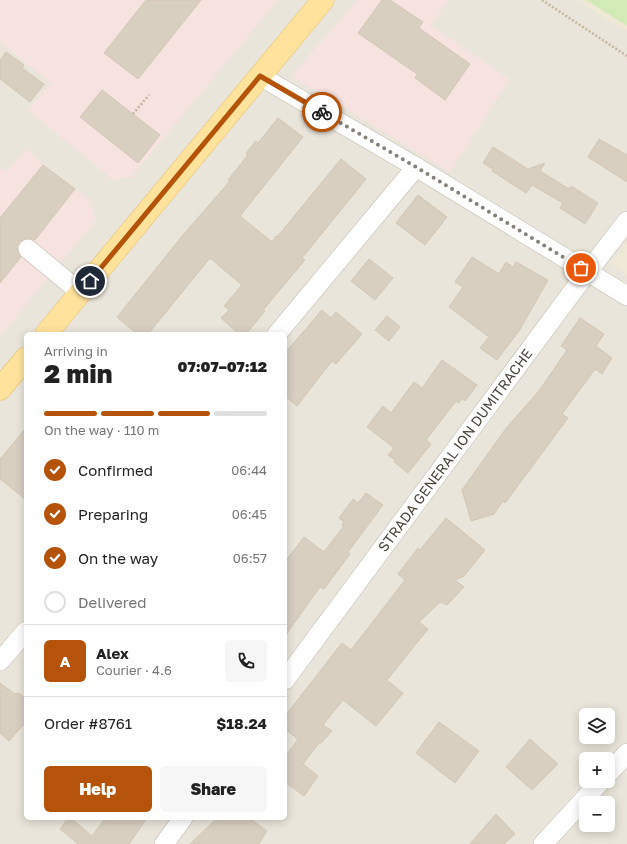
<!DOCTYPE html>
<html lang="en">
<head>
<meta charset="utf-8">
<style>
	:root { --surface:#fff; --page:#f6f6f6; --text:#222; --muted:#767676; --line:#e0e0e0; --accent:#b45309 }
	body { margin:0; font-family:"Golos Text",sans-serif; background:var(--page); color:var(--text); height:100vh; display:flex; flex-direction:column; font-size:15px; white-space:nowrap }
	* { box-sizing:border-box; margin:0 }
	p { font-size:13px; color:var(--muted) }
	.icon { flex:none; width:22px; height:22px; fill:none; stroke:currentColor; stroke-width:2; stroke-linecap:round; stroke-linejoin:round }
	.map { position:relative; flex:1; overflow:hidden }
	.side { position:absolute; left:24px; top:332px; width:263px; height:488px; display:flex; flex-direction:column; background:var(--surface); border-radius:6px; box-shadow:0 2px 10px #0003 }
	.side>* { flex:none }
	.buttons { position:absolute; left:579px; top:708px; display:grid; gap:8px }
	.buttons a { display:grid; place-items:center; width:36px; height:36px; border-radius:6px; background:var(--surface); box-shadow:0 2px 10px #0003; font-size:20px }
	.pin { position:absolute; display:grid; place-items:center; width:34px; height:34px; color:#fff; margin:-17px; border:2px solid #fff; border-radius:50%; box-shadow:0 1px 4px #0007 }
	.courier { position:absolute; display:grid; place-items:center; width:40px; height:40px; margin:-20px; border:3px solid #b45309; border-radius:50%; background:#fff; color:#222; box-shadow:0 1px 5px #0007 }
	.headline em { font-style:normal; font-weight:800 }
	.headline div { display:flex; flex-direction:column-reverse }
	.headline { display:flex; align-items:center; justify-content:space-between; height:68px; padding:0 20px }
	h1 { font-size:26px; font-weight:800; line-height:30px }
	.bar { display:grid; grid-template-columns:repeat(4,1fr); gap:6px 4px; align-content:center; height:48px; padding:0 20px }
	.bar i { height:5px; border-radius:3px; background:var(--line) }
	.bar .selected { background:var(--accent) }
	.bar p { grid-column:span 4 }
	.line { display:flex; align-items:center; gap:10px; padding:0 20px; border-top:1px solid var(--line) }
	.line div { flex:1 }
	.round { display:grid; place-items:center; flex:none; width:42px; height:42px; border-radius:6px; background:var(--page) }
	ol { padding:0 20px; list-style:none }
	li { display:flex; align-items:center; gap:12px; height:44px }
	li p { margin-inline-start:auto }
	li .icon { padding:4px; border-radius:50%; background:var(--accent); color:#fff; stroke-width:4 }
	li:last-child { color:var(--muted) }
	li i { width:22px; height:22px; border:2px solid var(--line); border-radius:50% }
	.cta { display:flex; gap:8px; margin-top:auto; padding:8px 20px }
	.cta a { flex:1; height:46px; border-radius:6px; background:var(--accent); color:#fff; font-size:16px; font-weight:800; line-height:46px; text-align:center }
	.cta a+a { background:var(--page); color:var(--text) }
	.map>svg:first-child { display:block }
	.residential { fill:#eae5da; fill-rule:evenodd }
	.education { fill:#efe8d6 }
	.medical { fill:#f6e3e0 }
	.green { fill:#d2eab5 }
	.building { fill:#d8cfc1; stroke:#d3c7b4 }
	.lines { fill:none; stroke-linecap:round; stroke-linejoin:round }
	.minor-casing { stroke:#c2bbae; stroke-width:20 }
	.major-casing { stroke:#e6c16a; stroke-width:23 }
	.path { stroke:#c4b79f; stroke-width:2.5; stroke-dasharray:2 2; stroke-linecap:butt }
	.minor { stroke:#fff; stroke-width:19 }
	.major { stroke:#ffe39c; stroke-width:22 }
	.done { stroke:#878178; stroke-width:4; stroke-dasharray:0 7.2 }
	.route { stroke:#b45309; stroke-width:5 }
	.labels { text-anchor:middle; stroke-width:3; stroke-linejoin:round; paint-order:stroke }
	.street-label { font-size:14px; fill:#4b4439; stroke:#fff }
</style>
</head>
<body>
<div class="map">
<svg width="627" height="844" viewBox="0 0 627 844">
	<rect width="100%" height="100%" fill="#f6f3ec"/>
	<path class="residential" d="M0,0H627V844H0ZM26,334H285V818H26ZM586,715H608V737H586ZM586,759H608V781H586ZM586,803H608V825H586Z"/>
	<path class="education" d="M577,0H627V32Z
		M627,242V274L610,264Z"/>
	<path class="medical" d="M0,0H278L131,177L113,180L28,110L51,83L0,42Z
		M358,0H449L430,25L509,79L450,172L291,76Z
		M26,149L43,165L90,200L96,220L0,336V168L6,172Z"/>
	<path class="green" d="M586,0H627V26Z"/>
	<path class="building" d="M146,0H201L138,79L104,53Z
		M382,0H390L423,22L419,28L470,64L445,100L415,78L417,74L358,33Z
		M6,52L24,65L22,68L44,84L30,102L0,79V60Z
		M102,90L160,135L138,163L80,117Z
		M278,118L303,137L240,216L272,242L276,236L277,237L341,159L366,179L302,258L305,260L263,310L265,311L246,334H239L221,318L229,310L224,306L242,285L210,258L148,334H137L117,317L183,235L230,181L228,180L248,155L246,153L256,141L258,143Z
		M599,139L627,155V182L588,157Z
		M493,147L528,169L545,163L540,171L569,189L571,186L598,203L585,224L560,208L563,203L532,185L526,193L492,171L493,169L483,163Z
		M43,165L75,189L35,240L30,238L25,239L19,242L17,247L18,252L21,257L0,283V218Z
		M418,195L447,217L425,245L396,223Z
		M472,257L499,274L506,262L513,267L516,262L548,280L519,331L497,360L480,348L489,337L449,307L463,287L455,282Z
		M369,259L393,278L375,300L351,281Z
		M322,310L331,318L336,312L362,334L336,364L332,361L297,406L285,396V353Z
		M387,316L400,327L389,341L375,330Z
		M580,318L604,334L596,346L612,358L602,374L595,369L562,414L568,418L505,503L503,501L494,514L471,521L462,490L507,427L539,391L567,350L561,346Z
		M442,360L477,385L465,401L462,399L459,403L456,401L426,440L431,444L408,473L394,462L395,460L388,455L394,448L367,427L383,406L391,413L414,382L422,388Z
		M26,428V500L0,479V459Z
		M366,493L383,505L348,552L350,554L324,589L320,587L285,636V562L304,537L324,552L344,526L342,525L344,522L339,518L353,499L358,503Z
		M446,518L485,550L464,576L455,580L464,587L447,605L440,602L419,622L428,629L387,680L403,693L376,726L343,700L323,725L332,731L321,743H319L303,764L318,776L304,796L285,782V757L298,739L285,729V716L342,643L351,650L405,580L398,574L418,548L420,550Z
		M0,683L15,694L18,693L26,698V722L9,741L0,733Z
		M439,722L479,751L455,783L416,753Z
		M530,739L558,764L532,790L506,767Z
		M496,814L515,834L504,844H470Z
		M68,818H71L92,836L105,818H147L129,844H78L60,829Z
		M217,818H249L267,831L259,844H190Z"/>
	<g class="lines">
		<defs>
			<g id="minor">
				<path d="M260,76L416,167L627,296"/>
				<path d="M28,249L81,293"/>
				<path d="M277,334L416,167"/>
				<path d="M0,661L26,631"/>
				<path id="s1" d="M285,680L579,283L627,221"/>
				<path d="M608,774L627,753"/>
				<path d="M164,844L183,818"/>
				<path d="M543,844L601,781"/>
			</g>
			<path id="major" d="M46,334L323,0
				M0,389L26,358"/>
		</defs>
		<use href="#minor" class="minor-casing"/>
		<use href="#major" class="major-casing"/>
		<path class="path" d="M542,0L627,56
			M133,114L149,95"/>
		<use href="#minor" class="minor"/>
		<use href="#major" class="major"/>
	</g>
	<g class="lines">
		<path class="done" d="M322,112L416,167L581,268"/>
		<path class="route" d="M90,281L260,76L322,112"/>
	</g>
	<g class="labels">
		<g class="street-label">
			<text dy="5" stroke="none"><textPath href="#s1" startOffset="286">STRADA GENERAL ION DUMITRACHE</textPath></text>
		</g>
	</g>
</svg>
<div class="buttons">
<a><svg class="icon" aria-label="layers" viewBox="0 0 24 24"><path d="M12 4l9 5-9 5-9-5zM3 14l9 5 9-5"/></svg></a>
<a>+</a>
<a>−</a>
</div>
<div class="pin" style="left:581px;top:268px;background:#ea580c"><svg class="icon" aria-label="bag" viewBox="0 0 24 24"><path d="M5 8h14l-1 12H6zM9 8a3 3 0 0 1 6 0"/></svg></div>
<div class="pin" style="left:90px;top:281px;background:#1f2937"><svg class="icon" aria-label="home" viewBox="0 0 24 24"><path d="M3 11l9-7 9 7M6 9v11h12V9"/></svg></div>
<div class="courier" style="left:322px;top:112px"><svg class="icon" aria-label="bike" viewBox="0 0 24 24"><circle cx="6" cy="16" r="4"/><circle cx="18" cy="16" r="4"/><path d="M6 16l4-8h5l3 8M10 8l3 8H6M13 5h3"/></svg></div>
<section class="side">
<div class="headline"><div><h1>2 min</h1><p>Arriving in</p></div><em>07:07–07:12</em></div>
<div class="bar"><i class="selected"></i><i class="selected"></i><i class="selected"></i><i></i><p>On the way · 110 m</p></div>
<ol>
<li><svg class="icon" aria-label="check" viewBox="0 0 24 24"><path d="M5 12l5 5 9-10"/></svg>Confirmed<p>06:44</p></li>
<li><svg class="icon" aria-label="check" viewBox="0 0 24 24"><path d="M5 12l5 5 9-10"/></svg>Preparing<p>06:45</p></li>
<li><svg class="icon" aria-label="check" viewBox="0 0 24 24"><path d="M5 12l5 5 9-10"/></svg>On the way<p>06:57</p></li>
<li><i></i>Delivered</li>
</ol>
<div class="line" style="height:72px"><b class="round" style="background:var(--accent);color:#fff">A</b><div><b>Alex</b><p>Courier · 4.6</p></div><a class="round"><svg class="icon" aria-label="phone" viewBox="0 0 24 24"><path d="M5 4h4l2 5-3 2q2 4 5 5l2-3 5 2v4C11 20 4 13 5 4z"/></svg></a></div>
<div class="line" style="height:52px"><div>Order #8761</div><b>$18.24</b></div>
<div class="cta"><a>Help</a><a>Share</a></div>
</section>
</div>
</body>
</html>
